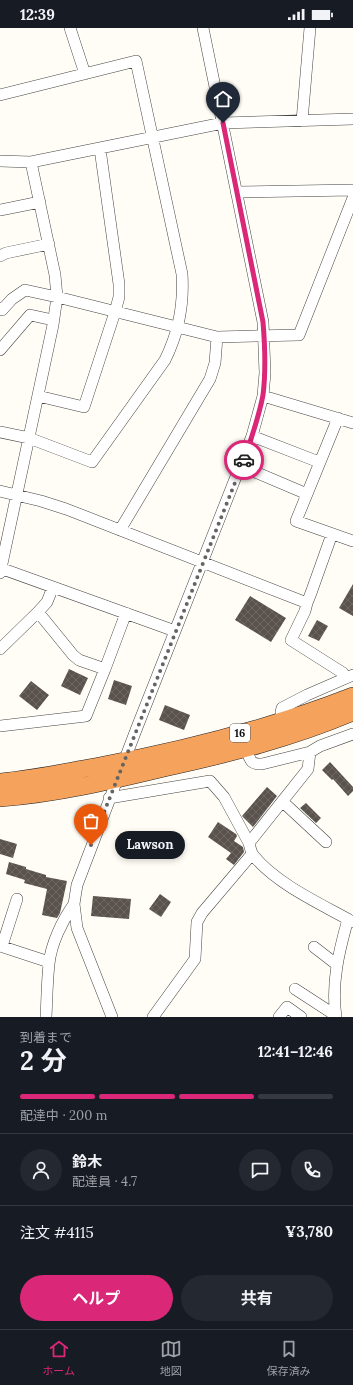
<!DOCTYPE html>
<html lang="ja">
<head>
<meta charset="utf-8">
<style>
	:root { --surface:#171b24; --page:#242831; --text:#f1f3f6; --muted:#9ea1a6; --line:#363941; --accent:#db2777 }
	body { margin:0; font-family:Lora,"Noto Sans JP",serif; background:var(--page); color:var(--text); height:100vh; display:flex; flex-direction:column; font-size:15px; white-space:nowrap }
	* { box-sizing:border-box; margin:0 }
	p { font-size:13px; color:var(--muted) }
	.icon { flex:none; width:22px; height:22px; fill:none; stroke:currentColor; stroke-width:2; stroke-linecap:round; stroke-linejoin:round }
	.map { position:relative; height:989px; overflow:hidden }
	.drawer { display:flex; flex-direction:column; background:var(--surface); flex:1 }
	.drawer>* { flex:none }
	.pin { position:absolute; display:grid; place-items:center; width:34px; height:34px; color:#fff; margin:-41px -17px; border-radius:50% 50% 50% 0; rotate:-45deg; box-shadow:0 0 4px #0007 }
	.pin .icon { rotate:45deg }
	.courier { position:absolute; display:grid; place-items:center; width:40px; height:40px; margin:-20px; border:3px solid #db2777; border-radius:50%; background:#fff; color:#222; box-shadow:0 1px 5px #0007 }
	.bubble { position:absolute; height:28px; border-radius:14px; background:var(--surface); box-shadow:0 2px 6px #0003; font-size:13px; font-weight:700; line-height:28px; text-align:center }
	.head em { font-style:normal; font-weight:700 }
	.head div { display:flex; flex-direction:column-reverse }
	.head { display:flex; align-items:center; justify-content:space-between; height:68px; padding:0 20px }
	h1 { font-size:26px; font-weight:700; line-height:30px }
	.bar { display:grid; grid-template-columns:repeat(4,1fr); gap:6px 4px; align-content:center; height:48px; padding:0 20px }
	.bar i { height:5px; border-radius:3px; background:var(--line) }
	.bar .on { background:var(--accent) }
	.bar p { grid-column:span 4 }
	.line { display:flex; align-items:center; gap:10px; padding:0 20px; border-top:1px solid var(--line) }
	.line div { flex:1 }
	.round { display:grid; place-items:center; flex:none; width:42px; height:42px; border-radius:21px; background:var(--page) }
	.cta { display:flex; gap:8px; margin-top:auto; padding:8px 20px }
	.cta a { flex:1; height:46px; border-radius:24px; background:var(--accent); color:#fff; font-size:16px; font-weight:700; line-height:46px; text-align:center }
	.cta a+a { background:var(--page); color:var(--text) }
	.status { display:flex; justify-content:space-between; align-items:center; height:28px; padding:0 20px; background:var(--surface); direction:ltr }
	.status svg { height:11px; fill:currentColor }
	.tabs { display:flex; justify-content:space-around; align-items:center; height:56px; border-top:1px solid var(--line); background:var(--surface); font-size:11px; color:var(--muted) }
	.tabs a { display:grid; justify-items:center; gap:2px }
	.tabs .on { color:var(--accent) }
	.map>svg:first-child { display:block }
	.building { fill:url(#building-cross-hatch) }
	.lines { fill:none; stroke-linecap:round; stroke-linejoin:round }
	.minor-casing { stroke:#444; stroke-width:12 }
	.highway-casing { stroke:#222; stroke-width:18 }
	.minor { stroke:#fff; stroke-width:11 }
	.highway { stroke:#f5a25d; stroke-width:17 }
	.done { stroke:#646461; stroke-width:4; stroke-dasharray:0 7.2 }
	.route { stroke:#db2777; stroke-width:5 }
	.labels { text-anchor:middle; stroke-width:4; stroke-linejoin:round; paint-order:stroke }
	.shield { fill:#fff; stroke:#585858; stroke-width:1 }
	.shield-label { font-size:11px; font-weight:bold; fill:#111 }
</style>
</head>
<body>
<div class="status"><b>12:39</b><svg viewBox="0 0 49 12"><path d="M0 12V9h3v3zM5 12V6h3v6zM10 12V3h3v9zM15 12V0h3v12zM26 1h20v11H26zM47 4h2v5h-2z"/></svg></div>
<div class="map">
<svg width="353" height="989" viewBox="0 0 353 989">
	<defs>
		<pattern id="building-cross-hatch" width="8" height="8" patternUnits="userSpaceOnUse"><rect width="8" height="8" fill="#5a524d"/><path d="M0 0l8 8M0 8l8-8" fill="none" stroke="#6d6662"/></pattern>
	</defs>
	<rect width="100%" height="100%" fill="#fffdf5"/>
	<path class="building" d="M353,556V588L339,580Z
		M250,568L286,590L271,614L235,592Z
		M317,592L328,598L319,613L308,608Z
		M69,641L88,650L80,667L61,658Z
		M114,652L132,658L126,677L108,671Z
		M31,653L49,667L37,682L19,668Z
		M165,677L190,687L184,702L159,692Z
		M330,734L353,759V763L348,768L333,751L332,752L322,742Z
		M267,759L277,768L253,799L242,788Z
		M306,775L321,790L316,795L300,780Z
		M218,794L236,806L237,808L234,813L243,819L244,824L234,837L226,831L231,825L208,809Z
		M0,811L17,816L13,830L0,826Z
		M9,834L26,839V841L46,847V849L67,853L60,885L57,890L42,887L47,861L24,855L25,852L6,846Z
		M160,866L171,874L161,889L149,881Z
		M93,868L131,871L129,891L91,888Z"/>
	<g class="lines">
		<defs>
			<path id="minor" d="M70,0L85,46
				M0,67L136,33L182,246C184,276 179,304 165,332L92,434L29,410L0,404
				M302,93L310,0
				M0,133L31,134L223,95L353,91
				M236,164L353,162
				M0,182L40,174
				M0,228L6,225L49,216
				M0,280L2,282L12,271L25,262L57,269L217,309L299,307L353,170
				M0,322L30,287L53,292
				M38,368L84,379L115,284L119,269V256L100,121
				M263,368L353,395
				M338,390L296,493L353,513
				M252,408L319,434
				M241,438L307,466
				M0,463L41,473L66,481L307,575L311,565L332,506
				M120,502L210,351L215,335L217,309
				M0,540L175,603
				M0,545L53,297L57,269L55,247L31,134
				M53,559L47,574L38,584L73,627L79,632L105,641L126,585
				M307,575L305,583L291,612L343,645
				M0,621L38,584
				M283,693L281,684L282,680L307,667L353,647
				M0,698L86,688L105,641
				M246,721C250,731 250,737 262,736L310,724L320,718L353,706
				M310,724L308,741L249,815C250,819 251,824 253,827C276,856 321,876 353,894
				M109,770L210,753L224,769L249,815
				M283,774L326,814
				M0,918L49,934
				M2,918L17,871
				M314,919L336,936
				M295,961L335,987
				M46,989C47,971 47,954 49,936C51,916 62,893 74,876
				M112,989L77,900L74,876L77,857L136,702L252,408L263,368L265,345L263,294L203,0
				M153,989L195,931L197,894L202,885L252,826
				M279,989L287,979L301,989
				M336,989C331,955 339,923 348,891"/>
			<path id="highway" d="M0,754C33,751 66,744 99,738C185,722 271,700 353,668
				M0,770C55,766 110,753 164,740C228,726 292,710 353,684"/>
		</defs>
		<use href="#minor" class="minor-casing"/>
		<use href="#highway" class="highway-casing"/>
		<use href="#minor" class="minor"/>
		<use href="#highway" class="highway"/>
	</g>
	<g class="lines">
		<path class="done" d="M91,817L244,432"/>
		<path class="route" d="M223,95L263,294C265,318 266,343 263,367C259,389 251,411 244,432"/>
	</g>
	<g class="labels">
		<rect class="shield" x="230" y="696" width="20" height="18" rx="3"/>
		<g class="shield-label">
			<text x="240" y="709">16</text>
		</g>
	</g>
</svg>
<div class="pin" style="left:91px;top:817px;background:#ea580c"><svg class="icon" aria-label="bag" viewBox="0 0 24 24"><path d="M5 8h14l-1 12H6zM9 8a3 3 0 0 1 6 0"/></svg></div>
<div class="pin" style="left:223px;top:95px;background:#1f2937"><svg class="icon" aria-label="home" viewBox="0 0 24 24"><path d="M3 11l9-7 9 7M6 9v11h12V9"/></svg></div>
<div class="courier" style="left:244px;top:432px"><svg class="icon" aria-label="car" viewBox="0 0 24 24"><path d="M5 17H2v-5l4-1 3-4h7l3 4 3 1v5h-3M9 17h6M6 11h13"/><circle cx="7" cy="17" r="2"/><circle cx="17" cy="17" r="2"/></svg></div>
<div class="bubble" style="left:115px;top:803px;width:70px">Lawson</div>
</div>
<section class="drawer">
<div class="head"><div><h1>2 分</h1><p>到着まで</p></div><em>12:41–12:46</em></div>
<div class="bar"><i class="on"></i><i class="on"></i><i class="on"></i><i></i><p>配達中 · 200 m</p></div>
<div class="line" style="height:72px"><a class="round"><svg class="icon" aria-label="person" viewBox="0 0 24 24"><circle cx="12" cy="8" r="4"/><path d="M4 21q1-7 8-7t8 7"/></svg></a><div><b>鈴木</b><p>配達員 · 4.7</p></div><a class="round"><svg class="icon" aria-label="chat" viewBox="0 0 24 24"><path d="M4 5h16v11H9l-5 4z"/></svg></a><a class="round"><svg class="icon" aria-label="phone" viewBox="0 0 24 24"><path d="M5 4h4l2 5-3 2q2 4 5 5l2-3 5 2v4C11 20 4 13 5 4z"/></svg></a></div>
<div class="line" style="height:52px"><div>注文 #4115</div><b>¥3,780</b></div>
<div class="cta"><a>ヘルプ</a><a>共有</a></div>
</section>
<nav class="tabs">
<a class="on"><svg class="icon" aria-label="home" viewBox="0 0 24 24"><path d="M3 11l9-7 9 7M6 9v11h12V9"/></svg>ホーム</a>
<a><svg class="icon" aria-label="map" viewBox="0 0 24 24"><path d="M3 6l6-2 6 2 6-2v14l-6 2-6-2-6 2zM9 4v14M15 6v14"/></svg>地図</a>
<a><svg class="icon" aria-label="saved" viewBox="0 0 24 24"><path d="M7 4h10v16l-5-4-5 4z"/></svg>保存済み</a>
</nav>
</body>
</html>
